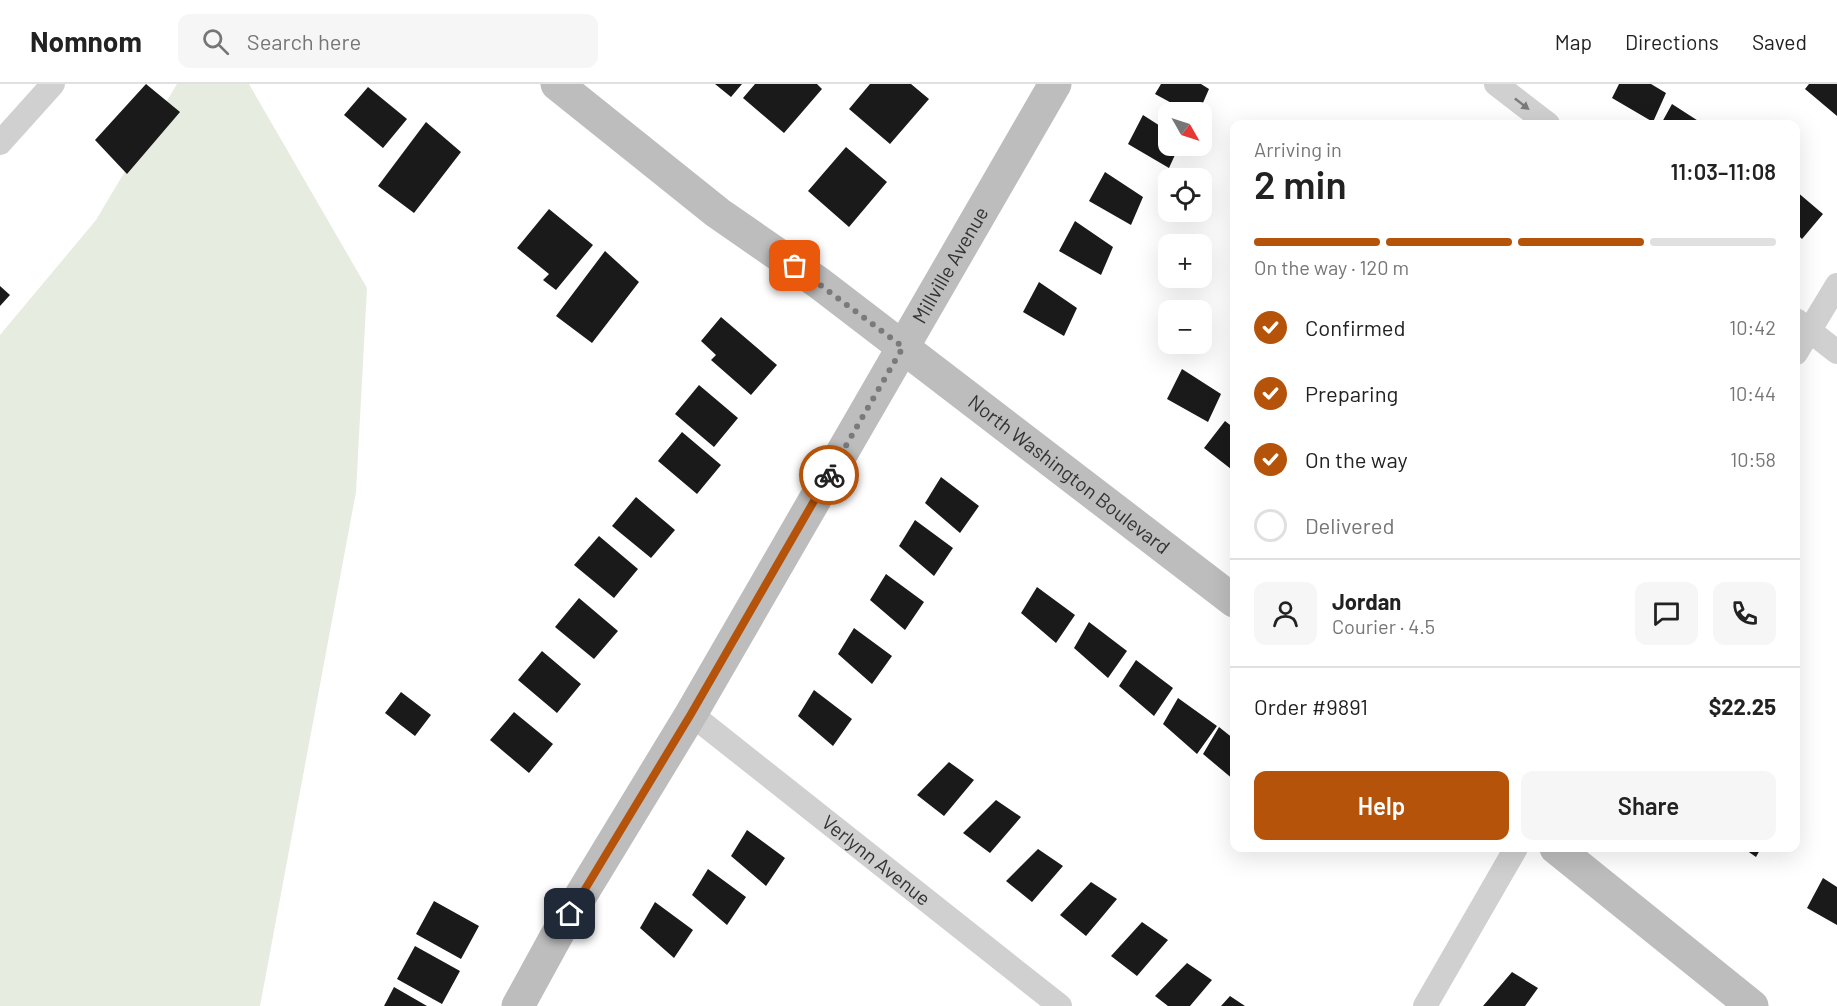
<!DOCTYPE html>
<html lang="en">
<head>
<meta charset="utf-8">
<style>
	:root { --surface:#fff; --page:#f6f6f6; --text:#222; --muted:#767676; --line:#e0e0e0; --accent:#b45309 }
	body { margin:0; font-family:Barlow,sans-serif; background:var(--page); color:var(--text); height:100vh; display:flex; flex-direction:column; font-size:22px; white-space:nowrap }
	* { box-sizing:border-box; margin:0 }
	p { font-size:20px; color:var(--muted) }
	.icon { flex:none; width:33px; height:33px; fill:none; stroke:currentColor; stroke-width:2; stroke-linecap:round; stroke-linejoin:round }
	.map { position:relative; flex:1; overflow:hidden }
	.panel { position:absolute; left:1230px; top:36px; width:570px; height:732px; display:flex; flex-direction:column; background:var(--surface); border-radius:12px; box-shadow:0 6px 24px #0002 }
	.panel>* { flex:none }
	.needle { width:39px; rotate:129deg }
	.tools { position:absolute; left:1158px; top:18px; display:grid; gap:12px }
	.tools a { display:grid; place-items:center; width:54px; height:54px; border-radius:12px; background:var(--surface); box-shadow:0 6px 24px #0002; font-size:30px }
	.pin { position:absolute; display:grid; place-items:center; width:51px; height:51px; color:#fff; margin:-26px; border-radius:12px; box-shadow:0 3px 9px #0006 }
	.courier { position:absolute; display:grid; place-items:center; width:60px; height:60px; margin:-30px; border:4px solid #b45309; border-radius:50%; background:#fff; color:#222; box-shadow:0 2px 8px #0007 }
	.summary em { font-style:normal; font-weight:600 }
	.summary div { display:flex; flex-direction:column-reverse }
	.summary { display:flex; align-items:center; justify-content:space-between; height:102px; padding:0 24px }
	h1 { font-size:39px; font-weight:600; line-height:45px }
	.bar { display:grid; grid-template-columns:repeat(4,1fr); gap:9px 6px; align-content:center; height:72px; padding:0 24px }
	.bar i { height:8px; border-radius:4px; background:var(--line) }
	.bar .on { background:var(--accent) }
	.bar p { grid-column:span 4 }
	.line { display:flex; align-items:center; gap:15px; padding:0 24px; border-top:2px solid var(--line) }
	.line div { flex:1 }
	.round { display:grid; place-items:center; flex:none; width:63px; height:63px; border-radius:12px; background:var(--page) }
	ol { padding:0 24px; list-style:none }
	li { display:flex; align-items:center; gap:18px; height:66px }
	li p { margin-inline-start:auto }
	li .icon { padding:6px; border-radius:50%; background:var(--accent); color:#fff; stroke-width:4 }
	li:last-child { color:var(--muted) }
	li i { width:33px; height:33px; border:3px solid var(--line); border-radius:50% }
	.button { display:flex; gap:12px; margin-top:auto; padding:12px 24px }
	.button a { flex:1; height:69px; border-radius:12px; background:var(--accent); color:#fff; font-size:24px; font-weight:600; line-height:69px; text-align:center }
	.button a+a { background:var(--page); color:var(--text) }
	header { display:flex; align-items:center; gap:36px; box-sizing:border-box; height:84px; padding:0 30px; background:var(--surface); border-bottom:2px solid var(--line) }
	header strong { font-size:28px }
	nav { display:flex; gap:33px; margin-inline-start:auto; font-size:21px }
	.search { width:420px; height:54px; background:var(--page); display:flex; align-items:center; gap:15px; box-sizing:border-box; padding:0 21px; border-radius:12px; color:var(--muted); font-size:22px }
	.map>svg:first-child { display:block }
	.green { fill:#e6ecdf }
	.building { fill:#1a1a1a }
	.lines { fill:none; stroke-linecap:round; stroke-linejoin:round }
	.street { stroke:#d0d0d0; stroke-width:24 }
	.secondary { stroke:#bdbdbd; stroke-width:33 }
	.oneway { fill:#7a7a7a }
	.done { stroke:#7a7a7a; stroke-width:6; stroke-dasharray:0 10.8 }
	.route { stroke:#b45309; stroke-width:8 }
	.labels { text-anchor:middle; stroke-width:6; stroke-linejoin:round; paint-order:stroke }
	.street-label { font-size:20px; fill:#333; stroke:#fff }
</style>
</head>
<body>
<header>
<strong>Nomnom</strong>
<div class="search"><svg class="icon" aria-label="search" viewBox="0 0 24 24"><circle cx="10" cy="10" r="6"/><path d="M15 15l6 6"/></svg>Search here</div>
<nav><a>Map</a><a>Directions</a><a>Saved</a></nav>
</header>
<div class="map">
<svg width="1837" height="922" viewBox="0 0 1837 922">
	<rect width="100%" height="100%" fill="#fff"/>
	<path class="green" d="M177,0H249L367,204L356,408L260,922H0V251L96,136Z"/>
	<path class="building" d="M146,0L180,28L127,90L95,56Z
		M715,0H742L731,13Z
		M755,0H817L822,5L784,49L743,14Z
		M870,0H911L929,15L890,60L849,25Z
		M1161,0H1201L1209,5L1199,28H1188L1155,10Z
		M1619,0H1651L1666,9L1653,38L1612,14Z
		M1809,0H1837V32L1805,5Z
		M368,3L407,35L383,64L344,31Z
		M1672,20L1703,40H1661Z
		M1143,31L1168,47V62H1179L1169,84L1128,60Z
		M426,38L461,68L414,129L378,102Z
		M846,63L887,98L849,143L808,107Z
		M1105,88L1143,113L1131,141L1089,117Z
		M1796,107L1823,130L1802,155L1796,149Z
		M549,125L593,161L556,206L543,196L549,190L517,164Z
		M1075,137L1113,163L1101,191L1059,167Z
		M605,167L639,198L592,259L556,232Z
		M1039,198L1077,224L1064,252L1023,228Z
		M0,202L10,211L0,222Z
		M721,233L777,281L751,311L711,276L716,271L701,257Z
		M1182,285L1221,310L1208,338L1167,315Z
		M699,301L738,334L714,363L675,330Z
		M1225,337L1234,344V380L1231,385L1204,364Z
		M682,348L721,381L697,410L658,377Z
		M941,393L979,422L960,449L925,419Z
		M636,413L675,446L651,474L612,442Z
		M915,436L953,464L934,492L899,462Z
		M599,452L638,485L614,514L574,481Z
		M886,490L924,518L905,546L870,516Z
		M1037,503L1075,531L1056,559L1021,529Z
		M579,514L618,547L594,575L555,543Z
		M1089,538L1127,567L1108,594L1074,564Z
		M854,544L892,572L872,600L838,570Z
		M542,567L581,600L557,629L518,596Z
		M1136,576L1173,604L1154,632L1119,602Z
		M814,606L852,635L833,662L798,632Z
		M401,608L431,631L415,652L385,629Z
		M1178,614L1217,642L1197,670L1163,640Z
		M514,628L553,660L529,689L490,656Z
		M1219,643L1234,655V696L1203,670Z
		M949,678L974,696L944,732L917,711Z
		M996,716L1021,733L990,769L963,749Z
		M747,746L785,774L766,802L731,772Z
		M1743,764H1761L1756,773Z
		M1038,765L1063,782L1032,818L1006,797Z
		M708,785L746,813L727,841L692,811Z
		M1823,794L1837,803V841L1807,824Z
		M1091,798L1117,815L1086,852L1060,831Z
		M434,817L479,842L461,875L416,850Z
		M655,818L693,846L674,874L640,844Z
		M1142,838L1168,856L1137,892L1111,872Z
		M415,862L460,887L442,920L397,895Z
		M1187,879L1212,896L1190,922H1168L1155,912Z
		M1512,888L1538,904L1525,922H1483Z
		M394,903L427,922H384Z
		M1230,912L1245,922H1221Z"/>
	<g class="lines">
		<g class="street">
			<path d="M1496,0L1548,40"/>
			<path d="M0,59L53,0"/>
			<path d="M1796,236L1837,268"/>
			<path d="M1796,269L1837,201"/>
			<path id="s1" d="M691,630L1060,922"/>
			<path d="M1425,922L1516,764"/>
		</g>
		<g class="secondary">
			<path id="s2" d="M557,0L718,129L819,199L1234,517"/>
			<path d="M1556,764L1752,922"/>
			<path id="s3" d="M518,922L558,849L691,630L1055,0"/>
		</g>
	</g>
	<defs><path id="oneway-solid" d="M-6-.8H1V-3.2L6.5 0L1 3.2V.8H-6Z" transform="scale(1.5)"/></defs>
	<use class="oneway" href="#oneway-solid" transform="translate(1522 20) rotate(38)"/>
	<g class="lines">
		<path class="done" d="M795,182L903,263L829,391"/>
		<path class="route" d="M570,830L691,630L829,391"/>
	</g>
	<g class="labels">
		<g class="street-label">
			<text dy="7" stroke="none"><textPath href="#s3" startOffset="858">Millville Avenue</textPath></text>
			<text dy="7" stroke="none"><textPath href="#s2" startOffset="644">North Washington Boulevard</textPath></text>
			<text dy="7" stroke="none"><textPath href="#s1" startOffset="236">Verlynn Avenue</textPath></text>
		</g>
	</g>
</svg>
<div class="tools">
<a><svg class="needle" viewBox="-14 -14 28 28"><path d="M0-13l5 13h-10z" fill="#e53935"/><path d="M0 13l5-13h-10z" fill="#767676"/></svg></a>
<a><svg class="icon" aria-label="locate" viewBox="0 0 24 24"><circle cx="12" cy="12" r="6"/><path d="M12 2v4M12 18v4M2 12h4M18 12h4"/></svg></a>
<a>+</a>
<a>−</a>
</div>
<div class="pin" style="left:795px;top:182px;background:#ea580c"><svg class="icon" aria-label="bag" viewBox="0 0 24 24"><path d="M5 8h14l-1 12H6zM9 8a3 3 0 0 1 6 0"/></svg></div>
<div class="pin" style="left:570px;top:830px;background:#1f2937"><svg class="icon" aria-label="home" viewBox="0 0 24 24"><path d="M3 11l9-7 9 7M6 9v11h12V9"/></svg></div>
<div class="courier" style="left:829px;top:391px"><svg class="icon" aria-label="bike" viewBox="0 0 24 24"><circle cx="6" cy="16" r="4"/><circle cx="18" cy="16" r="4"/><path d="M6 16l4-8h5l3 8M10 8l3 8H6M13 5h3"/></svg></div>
<section class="panel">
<div class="summary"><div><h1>2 min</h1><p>Arriving in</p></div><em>11:03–11:08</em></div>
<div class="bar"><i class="on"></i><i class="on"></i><i class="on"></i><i></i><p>On the way · 120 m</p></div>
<ol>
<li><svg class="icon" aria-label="check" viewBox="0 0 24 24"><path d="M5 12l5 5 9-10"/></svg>Confirmed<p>10:42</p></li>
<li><svg class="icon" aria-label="check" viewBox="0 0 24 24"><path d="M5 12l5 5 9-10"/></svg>Preparing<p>10:44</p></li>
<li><svg class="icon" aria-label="check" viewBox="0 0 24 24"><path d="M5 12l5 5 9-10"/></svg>On the way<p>10:58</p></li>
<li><i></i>Delivered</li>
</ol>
<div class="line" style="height:108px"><a class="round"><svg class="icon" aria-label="person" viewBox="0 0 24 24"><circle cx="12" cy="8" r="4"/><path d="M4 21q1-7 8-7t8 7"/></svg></a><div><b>Jordan</b><p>Courier · 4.5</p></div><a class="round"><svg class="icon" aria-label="chat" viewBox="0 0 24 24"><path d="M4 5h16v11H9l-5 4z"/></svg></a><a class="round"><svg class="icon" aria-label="phone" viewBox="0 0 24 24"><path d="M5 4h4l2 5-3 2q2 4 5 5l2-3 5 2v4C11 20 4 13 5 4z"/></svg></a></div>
<div class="line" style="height:78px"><div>Order #9891</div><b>$22.25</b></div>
<div class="button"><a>Help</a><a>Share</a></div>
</section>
</div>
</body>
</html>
